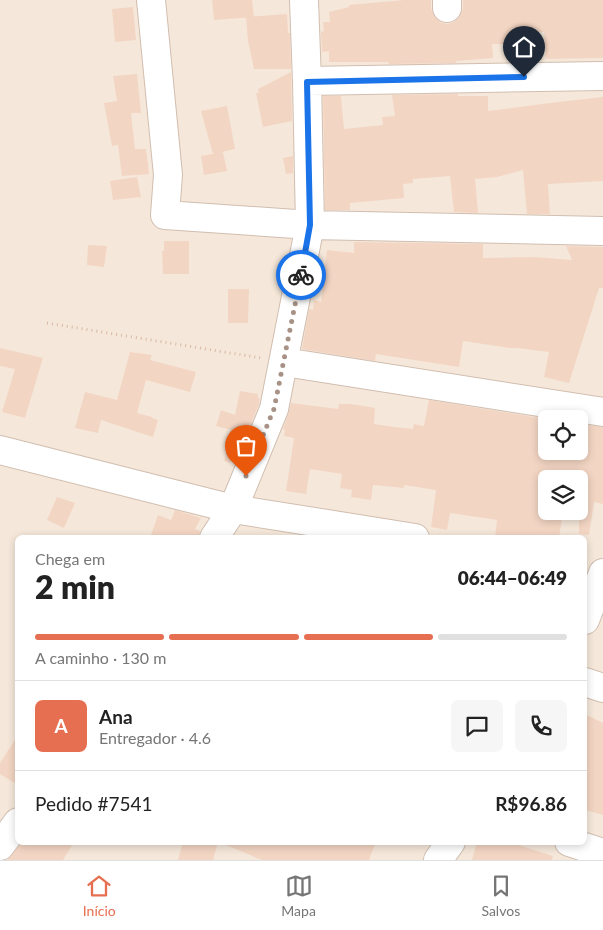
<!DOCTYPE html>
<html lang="pt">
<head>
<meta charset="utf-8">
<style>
	:root { --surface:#fff; --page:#f6f6f6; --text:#222; --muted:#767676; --line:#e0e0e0; --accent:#e76f51 }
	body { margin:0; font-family:Lato,sans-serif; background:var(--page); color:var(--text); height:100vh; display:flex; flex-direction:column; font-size:19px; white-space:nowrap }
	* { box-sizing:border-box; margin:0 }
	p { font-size:16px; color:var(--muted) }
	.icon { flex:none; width:28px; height:28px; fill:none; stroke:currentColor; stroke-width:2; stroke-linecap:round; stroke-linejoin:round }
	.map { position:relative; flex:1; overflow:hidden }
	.side { position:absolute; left:15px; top:535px; width:572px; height:310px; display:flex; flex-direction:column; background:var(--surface); border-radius:8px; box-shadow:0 2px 8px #0003 }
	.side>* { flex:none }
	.fabs { position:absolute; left:538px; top:410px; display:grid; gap:10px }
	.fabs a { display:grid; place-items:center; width:50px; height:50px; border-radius:8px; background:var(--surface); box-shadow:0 2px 8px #0003; font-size:25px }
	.pin { position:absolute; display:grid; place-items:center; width:42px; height:42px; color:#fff; margin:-51px -21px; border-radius:50% 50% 50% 0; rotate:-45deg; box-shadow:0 0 5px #0007 }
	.pin .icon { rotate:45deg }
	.courier { position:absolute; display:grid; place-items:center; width:50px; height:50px; margin:-25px; border:4px solid #1a73e8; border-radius:50%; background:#fff; color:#222; box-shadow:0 1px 6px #0007 }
	.overview em { font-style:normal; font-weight:800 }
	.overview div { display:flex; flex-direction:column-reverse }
	.overview { display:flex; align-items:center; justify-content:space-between; height:85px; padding:0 20px }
	h1 { font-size:32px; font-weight:800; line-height:38px }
	.bar { display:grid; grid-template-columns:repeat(4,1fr); gap:8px 5px; align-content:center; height:60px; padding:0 20px }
	.bar i { height:6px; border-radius:4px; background:var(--line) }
	.bar .active { background:var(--accent) }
	.bar p { grid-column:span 4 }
	.line { display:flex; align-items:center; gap:12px; padding:0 20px; border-top:1px solid var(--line) }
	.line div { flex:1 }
	.round { display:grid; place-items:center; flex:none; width:52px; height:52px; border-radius:8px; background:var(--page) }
	.tab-bar { display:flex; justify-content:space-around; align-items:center; height:70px; border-top:1px solid var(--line); background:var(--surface); font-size:14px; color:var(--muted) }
	.tab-bar a { display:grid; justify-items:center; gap:2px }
	.tab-bar .active { color:var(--accent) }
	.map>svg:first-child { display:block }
	.residential { fill:#f5e8da; fill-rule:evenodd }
	.building { fill:#f3d5c3 }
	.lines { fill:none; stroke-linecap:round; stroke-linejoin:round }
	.minor-casing { stroke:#d1beb0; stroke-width:30 }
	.path { stroke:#d9b8a5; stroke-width:3; stroke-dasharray:1 4; stroke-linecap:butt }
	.minor { stroke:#fff; stroke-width:28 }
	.done { stroke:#a89285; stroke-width:5; stroke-dasharray:0 9 }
	.route { stroke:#1a73e8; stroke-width:6 }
</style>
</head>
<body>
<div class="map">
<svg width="603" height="860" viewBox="0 0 603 860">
	<rect width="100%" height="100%" fill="#fdf6ec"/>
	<path class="residential" d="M0,0H603V860H0ZM546,419H579V451H546ZM546,479H579V511H546ZM18,538H585V842H18Z"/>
	<path class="building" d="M212,0H252L254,17L214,20Z
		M404,0H431V8L434,16L440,22L447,24L454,22L460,16L463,8V0H603V58L546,59L544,32L507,34L508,44H492L493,58L456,61V63L389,64L388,62H329V51L322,52L321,32L324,31L323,22H330L329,12L349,7V5Z
		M133,7L136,40L115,42L112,9Z
		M287,14L288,33H290L291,69H254L248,41L246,17Z
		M291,72L292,121L263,127L256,93H259L258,89Z
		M137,74L141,113H131L135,149H146L149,174L122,176L118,145L112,146L104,103L117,101L113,76Z
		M458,94V96H488V111L558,102L603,97V181L548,184L550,214H527L523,170L497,177L475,179L478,213L454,212L450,176L413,179V183L403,184L404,198L350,203V210H325L323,96H341L344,129L383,125L382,117L395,116L392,95Z
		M227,106L235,149L213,154L201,111Z
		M223,152L227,171L204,175L201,156Z
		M293,156V173L286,174L283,158Z
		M137,177L141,197L113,200L110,181Z
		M164,241H189V274H163L162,251H164Z
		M354,242L483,244V258L535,257L572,260L566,246L603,247V288H599L569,383L544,377L549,352L517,348H510L463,341L459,367L376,354L375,361L302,349L309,309L313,310L314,300L321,302L327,250L354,253Z
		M88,245L107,246L104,267L87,265Z
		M228,289H249L248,323H228Z
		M0,348L43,358L25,418L2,412L15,369L0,366Z
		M130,352L152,355L150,360L196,372L190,392L146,380L137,413L152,417V418L158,420L153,437L101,420L98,433L75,428L85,392L117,400Z
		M240,391L258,394V398L260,399L259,404L246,435L245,434L230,463L224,461L231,430L216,426L221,410L235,415Z
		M429,400L546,419V451H579V424L603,427V504L594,502L589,535L579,534V479H546V511H563L559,538H495L497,520L450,513L447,530L431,527L436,490L404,485V488L373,485L371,500L351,497L352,490L340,488L342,474L310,469L306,494L286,491L294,438L284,436L285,430L283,429L288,415L291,403L338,409L339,404H351L375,408L374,424L394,427L413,429L414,424L424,426Z
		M57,497L75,503L64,528L47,520Z
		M175,510L201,518L195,529L200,531L198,538H150L158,515L171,520Z
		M585,714L603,723V815L585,810Z
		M18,735V785L0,774V763Z
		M22,842H74L63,860H7L12,855Z
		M183,842H218L213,860H178Z
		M221,842H376L369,860H262L221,843Z
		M477,842H509L553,856L552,860H472Z"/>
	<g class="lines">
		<defs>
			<path id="minor" d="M151,0L168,175L165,215L310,225L603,231
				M447,0V8
				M307,81L603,76
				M284,362L603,412
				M0,450L233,509L415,538
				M214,538L233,509L274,409L310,225L307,81L304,0
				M585,620L603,573
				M585,682L603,688
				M569,842L603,853
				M0,846L18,822
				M438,860L451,842"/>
		</defs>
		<use href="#minor" class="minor-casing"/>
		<path class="path" d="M47,323L261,358"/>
		<use href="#minor" class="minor"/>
	</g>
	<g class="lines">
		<path class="done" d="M246,476L274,409L301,275"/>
		<path class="route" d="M301,275L310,225L307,82L524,77"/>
	</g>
</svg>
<div class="fabs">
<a><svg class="icon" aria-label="locate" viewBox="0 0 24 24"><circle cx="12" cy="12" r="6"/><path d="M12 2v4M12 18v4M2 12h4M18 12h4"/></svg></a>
<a><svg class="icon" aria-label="layers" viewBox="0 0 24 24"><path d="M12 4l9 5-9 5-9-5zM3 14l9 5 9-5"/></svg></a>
</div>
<div class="pin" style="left:246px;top:476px;background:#ea580c"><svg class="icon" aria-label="bag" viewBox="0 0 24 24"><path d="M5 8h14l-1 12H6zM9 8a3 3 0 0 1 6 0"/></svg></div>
<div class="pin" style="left:524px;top:77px;background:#1f2937"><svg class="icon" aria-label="home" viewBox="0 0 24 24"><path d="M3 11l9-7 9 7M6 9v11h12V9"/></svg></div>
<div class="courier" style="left:301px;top:275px"><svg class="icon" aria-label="bike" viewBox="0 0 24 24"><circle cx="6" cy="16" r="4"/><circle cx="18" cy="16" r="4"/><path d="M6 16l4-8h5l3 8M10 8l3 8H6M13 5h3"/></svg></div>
<section class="side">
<div class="overview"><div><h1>2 min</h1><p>Chega em</p></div><em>06:44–06:49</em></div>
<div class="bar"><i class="active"></i><i class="active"></i><i class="active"></i><i></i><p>A caminho · 130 m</p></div>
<div class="line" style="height:90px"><b class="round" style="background:var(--accent);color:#fff">A</b><div><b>Ana</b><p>Entregador · 4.6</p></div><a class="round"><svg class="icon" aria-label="chat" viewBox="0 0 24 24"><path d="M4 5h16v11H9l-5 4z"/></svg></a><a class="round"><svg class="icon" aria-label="phone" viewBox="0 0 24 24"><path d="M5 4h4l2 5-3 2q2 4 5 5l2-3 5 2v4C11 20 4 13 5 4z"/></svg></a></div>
<div class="line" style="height:65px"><div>Pedido #7541</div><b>R$96.86</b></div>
</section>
</div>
<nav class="tab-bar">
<a class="active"><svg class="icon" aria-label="home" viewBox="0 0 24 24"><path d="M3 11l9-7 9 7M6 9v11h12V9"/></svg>Início</a>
<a><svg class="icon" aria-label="map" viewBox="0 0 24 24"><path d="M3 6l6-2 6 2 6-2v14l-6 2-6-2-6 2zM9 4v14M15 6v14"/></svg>Mapa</a>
<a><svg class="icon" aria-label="saved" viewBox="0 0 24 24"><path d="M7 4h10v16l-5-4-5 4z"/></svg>Salvos</a>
</nav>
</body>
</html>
